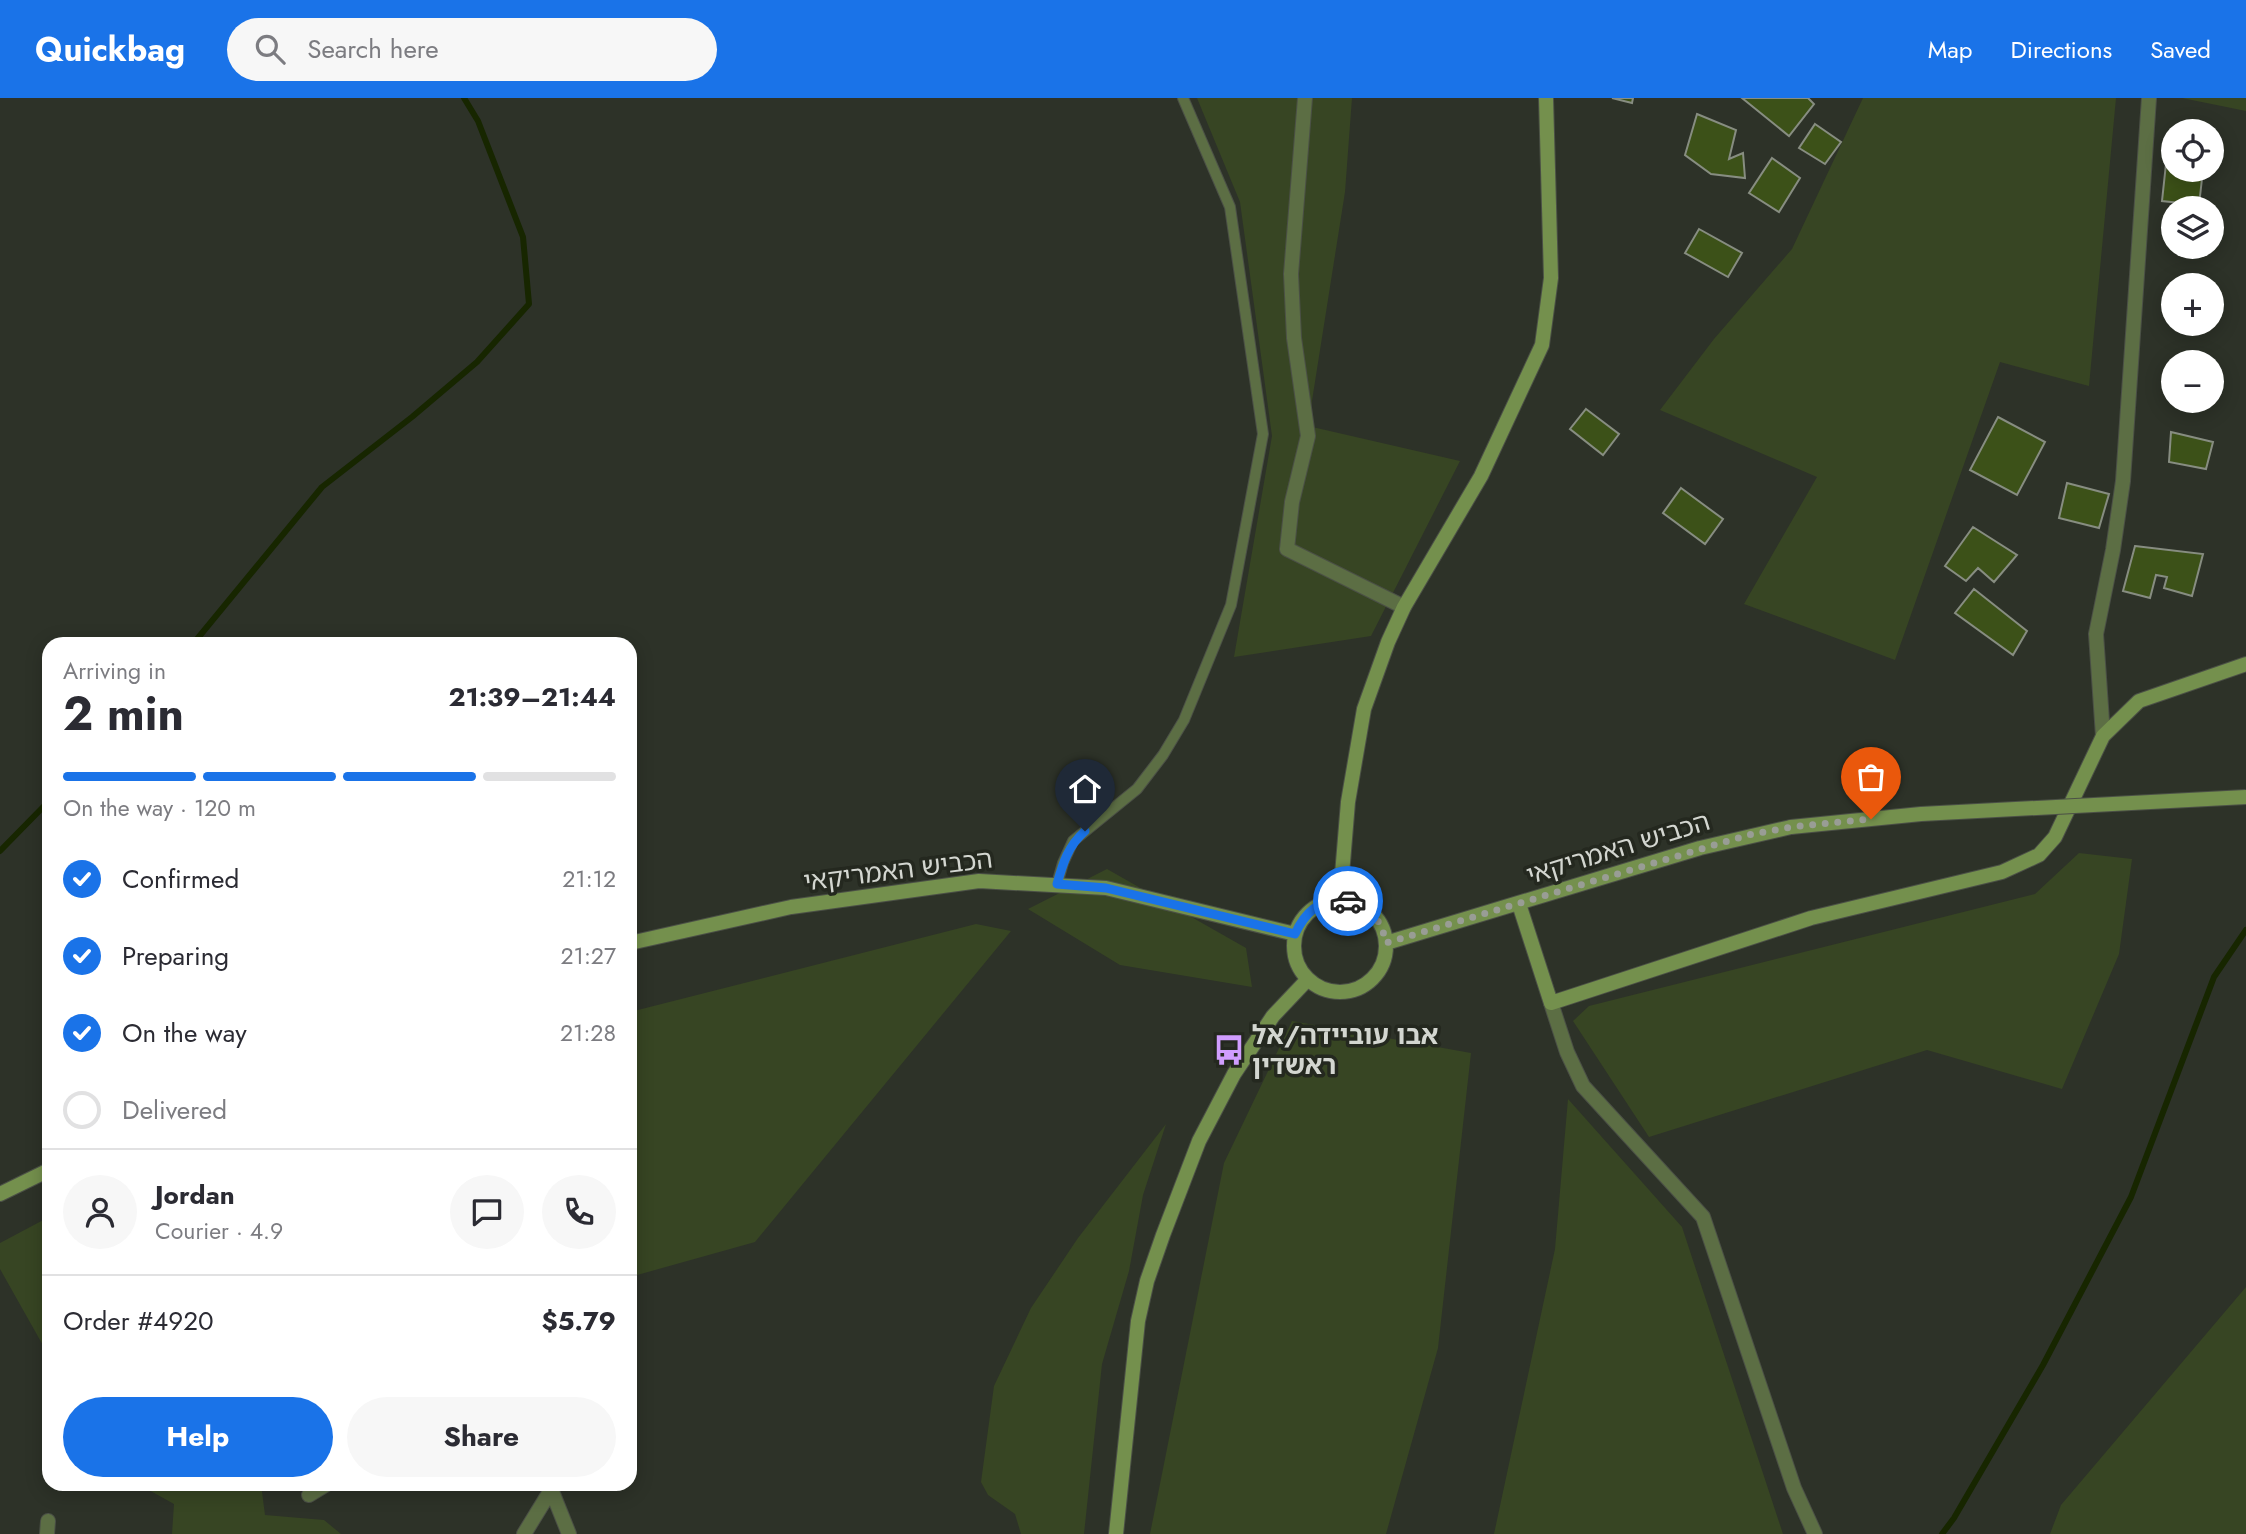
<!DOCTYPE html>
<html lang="en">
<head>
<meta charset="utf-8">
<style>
	:root { --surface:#fff; --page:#f7f7f7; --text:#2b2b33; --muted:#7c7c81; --line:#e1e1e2; --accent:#1a73e8 }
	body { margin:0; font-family:Jost,"Noto Sans Hebrew",sans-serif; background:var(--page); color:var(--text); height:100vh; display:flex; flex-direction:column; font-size:26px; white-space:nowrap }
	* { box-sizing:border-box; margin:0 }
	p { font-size:23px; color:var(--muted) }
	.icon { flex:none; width:38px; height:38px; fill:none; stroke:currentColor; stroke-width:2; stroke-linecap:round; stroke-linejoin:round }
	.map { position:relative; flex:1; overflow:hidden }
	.side { position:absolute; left:42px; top:539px; width:595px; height:854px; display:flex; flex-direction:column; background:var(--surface); border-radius:21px; box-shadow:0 4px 18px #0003 }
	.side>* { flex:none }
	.controls { position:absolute; left:2161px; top:21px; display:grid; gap:14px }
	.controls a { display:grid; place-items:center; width:63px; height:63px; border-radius:50%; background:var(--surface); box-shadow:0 4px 18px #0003; font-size:35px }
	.pin { position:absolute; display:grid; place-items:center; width:60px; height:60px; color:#fff; margin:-72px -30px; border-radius:50% 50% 50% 0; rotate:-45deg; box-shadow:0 0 7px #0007 }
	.pin .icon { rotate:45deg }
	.courier { position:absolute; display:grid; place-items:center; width:70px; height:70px; margin:-35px; border:5px solid #1a73e8; border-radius:50%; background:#fff; color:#222; box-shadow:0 2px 9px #0007 }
	.overview em { font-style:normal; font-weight:700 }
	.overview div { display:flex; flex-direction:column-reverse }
	.overview { display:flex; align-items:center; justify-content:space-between; height:119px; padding:0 21px }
	h1 { font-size:46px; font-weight:700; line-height:52px }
	.bar { display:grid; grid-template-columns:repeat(4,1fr); gap:10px 7px; align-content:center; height:84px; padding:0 21px }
	.bar i { height:9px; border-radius:5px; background:var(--line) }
	.bar .active { background:var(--accent) }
	.bar p { grid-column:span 4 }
	.line { display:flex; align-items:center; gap:18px; padding:0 21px; border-top:2px solid var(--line) }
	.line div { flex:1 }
	.round { display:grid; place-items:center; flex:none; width:74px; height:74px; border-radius:37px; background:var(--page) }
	ol { padding:0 21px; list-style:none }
	li { display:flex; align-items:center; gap:21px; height:77px }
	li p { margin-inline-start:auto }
	li .icon { padding:7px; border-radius:50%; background:var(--accent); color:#fff; stroke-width:4 }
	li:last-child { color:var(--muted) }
	li i { width:38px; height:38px; border:4px solid var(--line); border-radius:50% }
	.button { display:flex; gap:14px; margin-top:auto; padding:14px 21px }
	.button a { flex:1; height:80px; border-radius:42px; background:var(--accent); color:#fff; font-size:28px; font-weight:700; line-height:80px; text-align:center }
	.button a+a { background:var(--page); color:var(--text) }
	header { display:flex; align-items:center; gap:42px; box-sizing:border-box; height:98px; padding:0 35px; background:var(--accent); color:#fff }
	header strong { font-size:33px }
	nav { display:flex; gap:38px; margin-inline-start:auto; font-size:24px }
	.search { width:490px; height:63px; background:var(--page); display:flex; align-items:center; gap:18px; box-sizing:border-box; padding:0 24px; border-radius:38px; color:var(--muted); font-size:26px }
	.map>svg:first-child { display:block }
	.green { fill:#374523 }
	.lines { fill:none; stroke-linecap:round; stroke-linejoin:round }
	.stream { stroke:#172600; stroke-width:6 }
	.building { fill:#3c5118; stroke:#878d81; stroke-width:2 }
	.lane-casing { stroke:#4b5046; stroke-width:12 }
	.street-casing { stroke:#4b5046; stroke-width:16 }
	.secondary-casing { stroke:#4b5046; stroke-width:16 }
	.lane { stroke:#5c6e44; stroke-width:10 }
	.street { stroke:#5c6e44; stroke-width:14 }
	.secondary { stroke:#74904d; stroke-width:14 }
	.secondary-bridge-casing { stroke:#4b5046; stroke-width:16; stroke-linecap:butt }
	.secondary-bridge { stroke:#74904d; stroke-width:14 }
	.done { stroke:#999d95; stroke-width:7; stroke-dasharray:0 12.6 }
	.route { stroke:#1a73e8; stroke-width:9 }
	.labels { text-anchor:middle; stroke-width:7; stroke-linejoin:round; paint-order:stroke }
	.street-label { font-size:26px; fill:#d3d6d0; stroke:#24281f }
	.poi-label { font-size:26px; font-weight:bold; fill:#d3d6d0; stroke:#24281f; text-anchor:start }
</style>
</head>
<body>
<header>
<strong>Quickbag</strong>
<div class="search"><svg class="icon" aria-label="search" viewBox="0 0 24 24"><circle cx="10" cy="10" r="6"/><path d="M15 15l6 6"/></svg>Search here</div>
<nav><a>Map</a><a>Directions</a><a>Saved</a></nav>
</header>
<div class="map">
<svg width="2246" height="1436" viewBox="0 0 2246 1436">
	<rect width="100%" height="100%" fill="#2d3228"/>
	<path class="green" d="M1197,0H1352L1345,94L1308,328L1460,363L1371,538L1234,559L1272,338L1240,104Z
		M1863,0H2116L2089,288L2000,264L1895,562L1744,506L1817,379L1660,312L1714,241L1792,151Z
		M2182,0H2246V13Z
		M2079,755L2132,761L2119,856L2062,991L1927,952L1649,1039L1573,923L1589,908L2035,796Z
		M1107,771L1246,850L1252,889L1120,867L1028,811Z
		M976,826L1011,833L755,1144L630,1179V914Z
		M1292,923L1471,955L1438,1250L1386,1436H1150L1224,1065Z
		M1568,1001L1682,1129L1783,1436H1494L1555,1151Z
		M1166,1026L1143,1097L1129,1173L1102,1266L1084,1436H1021L1015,1416L988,1397L981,1384L994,1288L1031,1210L1078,1140Z
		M49,1119V1258L0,1171V1145Z
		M2246,1189V1436H2050L2061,1407Z
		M138,1386H261L265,1417L324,1422L341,1436H172L174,1406Z"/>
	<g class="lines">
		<path class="stream" d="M193,546L322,389L412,319L477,264L529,206L523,139L478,23L464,0
			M0,753L49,703
			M1942,1436L1954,1420L2043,1267L2131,1099L2214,879L2246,832"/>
	</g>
	<path class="building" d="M1612,0H1633L1632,5Z
		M1742,0H1808L1814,6L1789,38Z
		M1697,16L1736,32L1729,61L1743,55L1745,80L1711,76L1685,57Z
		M1815,26L1841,44L1825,66L1799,50Z
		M2169,38L2174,39V72H2203L2199,107L2162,103Z
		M1772,60L1800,80L1779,114L1749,95Z
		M1699,131L1742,155L1728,179L1685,155Z
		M1586,311L1619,336L1603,357L1570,331Z
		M1998,319L2045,344L2017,397L1970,372Z
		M2171,334L2213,344L2206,371L2169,364Z
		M2067,385L2109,396L2099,430L2059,420Z
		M1681,390L1723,421L1705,446L1663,415Z
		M1973,429L2017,457L1994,484L1978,470L1966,483L1945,468Z
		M2135,448L2203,456L2192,498L2164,490L2167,479L2156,477L2150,500L2123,493Z
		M1974,491L2027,533L2013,557L1955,515Z"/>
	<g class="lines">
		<defs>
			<path id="lane" d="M1057,786L1063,765L1073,743L1137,691L1163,657L1184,622L1231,507L1263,336L1230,109L1183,0"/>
			<path id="street" d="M1305,0L1291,176L1294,240L1308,338L1292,404L1287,451L1404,509
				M2103,638L2096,536L2113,452L2123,383L2149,0
				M1551,905L1567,954L1583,988L1703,1119L1794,1390L1815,1436
				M549,1386L569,1436
				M309,1397L327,1386
				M47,1436L48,1423
				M524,1436L551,1392"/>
			<path id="secondary" d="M1340,801L1348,704L1364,611L1388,544L1404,509L1481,378L1542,247L1551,180L1546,0
				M1294 848a46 46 0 1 1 92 0a46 46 0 1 1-92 0Z
				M1519,806L1551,905L1811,820L2002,774L2039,757L2055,739L2103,638L2139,603L2246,566
				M630,845L791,809L979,783L1106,790L1295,836
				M1386,845L1700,750L1791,729
				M0,1096L49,1072
				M1116,1436L1138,1223L1147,1183L1163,1137L1199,1043L1234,976L1273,918L1308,881"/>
		</defs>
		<use href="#lane" class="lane-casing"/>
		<use href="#street" class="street-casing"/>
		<use href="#secondary" class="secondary-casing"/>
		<use href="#lane" class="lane"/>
		<use href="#street" class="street"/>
		<use href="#secondary" class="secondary"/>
		<defs>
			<path id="secondary-bridge" d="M1791,729L1921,716L2246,699"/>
		</defs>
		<use href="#secondary-bridge" class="secondary-bridge-casing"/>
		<use href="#secondary-bridge" class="secondary-bridge"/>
	</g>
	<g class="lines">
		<path class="done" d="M1348,803C1370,806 1382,824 1386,845L1748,737L1791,729L1871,721"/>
		<path class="route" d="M1085,733C1068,748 1063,765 1057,786L1106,790L1295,836C1305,814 1321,799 1348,803"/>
	</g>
	<defs>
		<symbol id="bus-bare" viewBox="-9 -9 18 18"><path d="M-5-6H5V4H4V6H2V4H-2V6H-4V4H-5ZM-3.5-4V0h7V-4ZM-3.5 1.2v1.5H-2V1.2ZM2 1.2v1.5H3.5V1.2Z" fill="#d09dfe" stroke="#24281f" stroke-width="2.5" paint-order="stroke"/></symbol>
	</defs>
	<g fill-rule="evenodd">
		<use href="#bus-bare" x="1207" y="930" width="44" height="44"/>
	</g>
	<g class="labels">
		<g class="street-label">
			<text transform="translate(1618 750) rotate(-17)" y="9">הכביש האמריקאי</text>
			<text transform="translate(898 772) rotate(-7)" y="9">הכביש האמריקאי</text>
		</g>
		<g class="poi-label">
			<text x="1252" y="946">אבו עוביידה/אל<tspan x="1252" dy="30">ראשדין</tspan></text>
		</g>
	</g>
</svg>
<div class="controls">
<a><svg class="icon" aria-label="locate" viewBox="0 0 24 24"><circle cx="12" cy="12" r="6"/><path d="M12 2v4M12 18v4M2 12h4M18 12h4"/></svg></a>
<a><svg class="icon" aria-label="layers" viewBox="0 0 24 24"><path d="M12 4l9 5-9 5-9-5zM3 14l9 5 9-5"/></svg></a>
<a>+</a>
<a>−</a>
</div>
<div class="pin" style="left:1871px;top:721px;background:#ea580c"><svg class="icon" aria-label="bag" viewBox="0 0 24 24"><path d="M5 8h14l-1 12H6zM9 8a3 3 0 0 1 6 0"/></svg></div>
<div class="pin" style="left:1085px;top:733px;background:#1f2937"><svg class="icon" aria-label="home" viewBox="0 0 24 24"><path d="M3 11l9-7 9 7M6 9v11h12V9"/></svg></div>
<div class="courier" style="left:1348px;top:803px"><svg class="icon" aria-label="car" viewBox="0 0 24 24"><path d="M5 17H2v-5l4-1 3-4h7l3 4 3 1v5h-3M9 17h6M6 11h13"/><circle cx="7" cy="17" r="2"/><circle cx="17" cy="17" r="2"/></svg></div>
<section class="side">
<div class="overview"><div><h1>2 min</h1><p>Arriving in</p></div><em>21:39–21:44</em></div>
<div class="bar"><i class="active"></i><i class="active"></i><i class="active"></i><i></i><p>On the way · 120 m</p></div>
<ol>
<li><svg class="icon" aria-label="check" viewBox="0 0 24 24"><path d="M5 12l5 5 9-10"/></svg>Confirmed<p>21:12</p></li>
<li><svg class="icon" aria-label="check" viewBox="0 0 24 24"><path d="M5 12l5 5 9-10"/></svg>Preparing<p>21:27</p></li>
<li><svg class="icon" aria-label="check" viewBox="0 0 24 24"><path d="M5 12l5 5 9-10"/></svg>On the way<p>21:28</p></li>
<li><i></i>Delivered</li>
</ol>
<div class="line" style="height:126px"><a class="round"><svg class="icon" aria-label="person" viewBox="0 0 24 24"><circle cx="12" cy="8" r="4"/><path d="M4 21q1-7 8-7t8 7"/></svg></a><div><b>Jordan</b><p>Courier · 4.9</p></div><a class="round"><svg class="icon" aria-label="chat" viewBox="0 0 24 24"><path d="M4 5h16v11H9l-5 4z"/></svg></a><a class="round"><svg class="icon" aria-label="phone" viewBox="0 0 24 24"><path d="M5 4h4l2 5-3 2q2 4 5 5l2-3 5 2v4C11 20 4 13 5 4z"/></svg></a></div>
<div class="line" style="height:91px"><div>Order #4920</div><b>$5.79</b></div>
<div class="button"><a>Help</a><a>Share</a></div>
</section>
</div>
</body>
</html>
